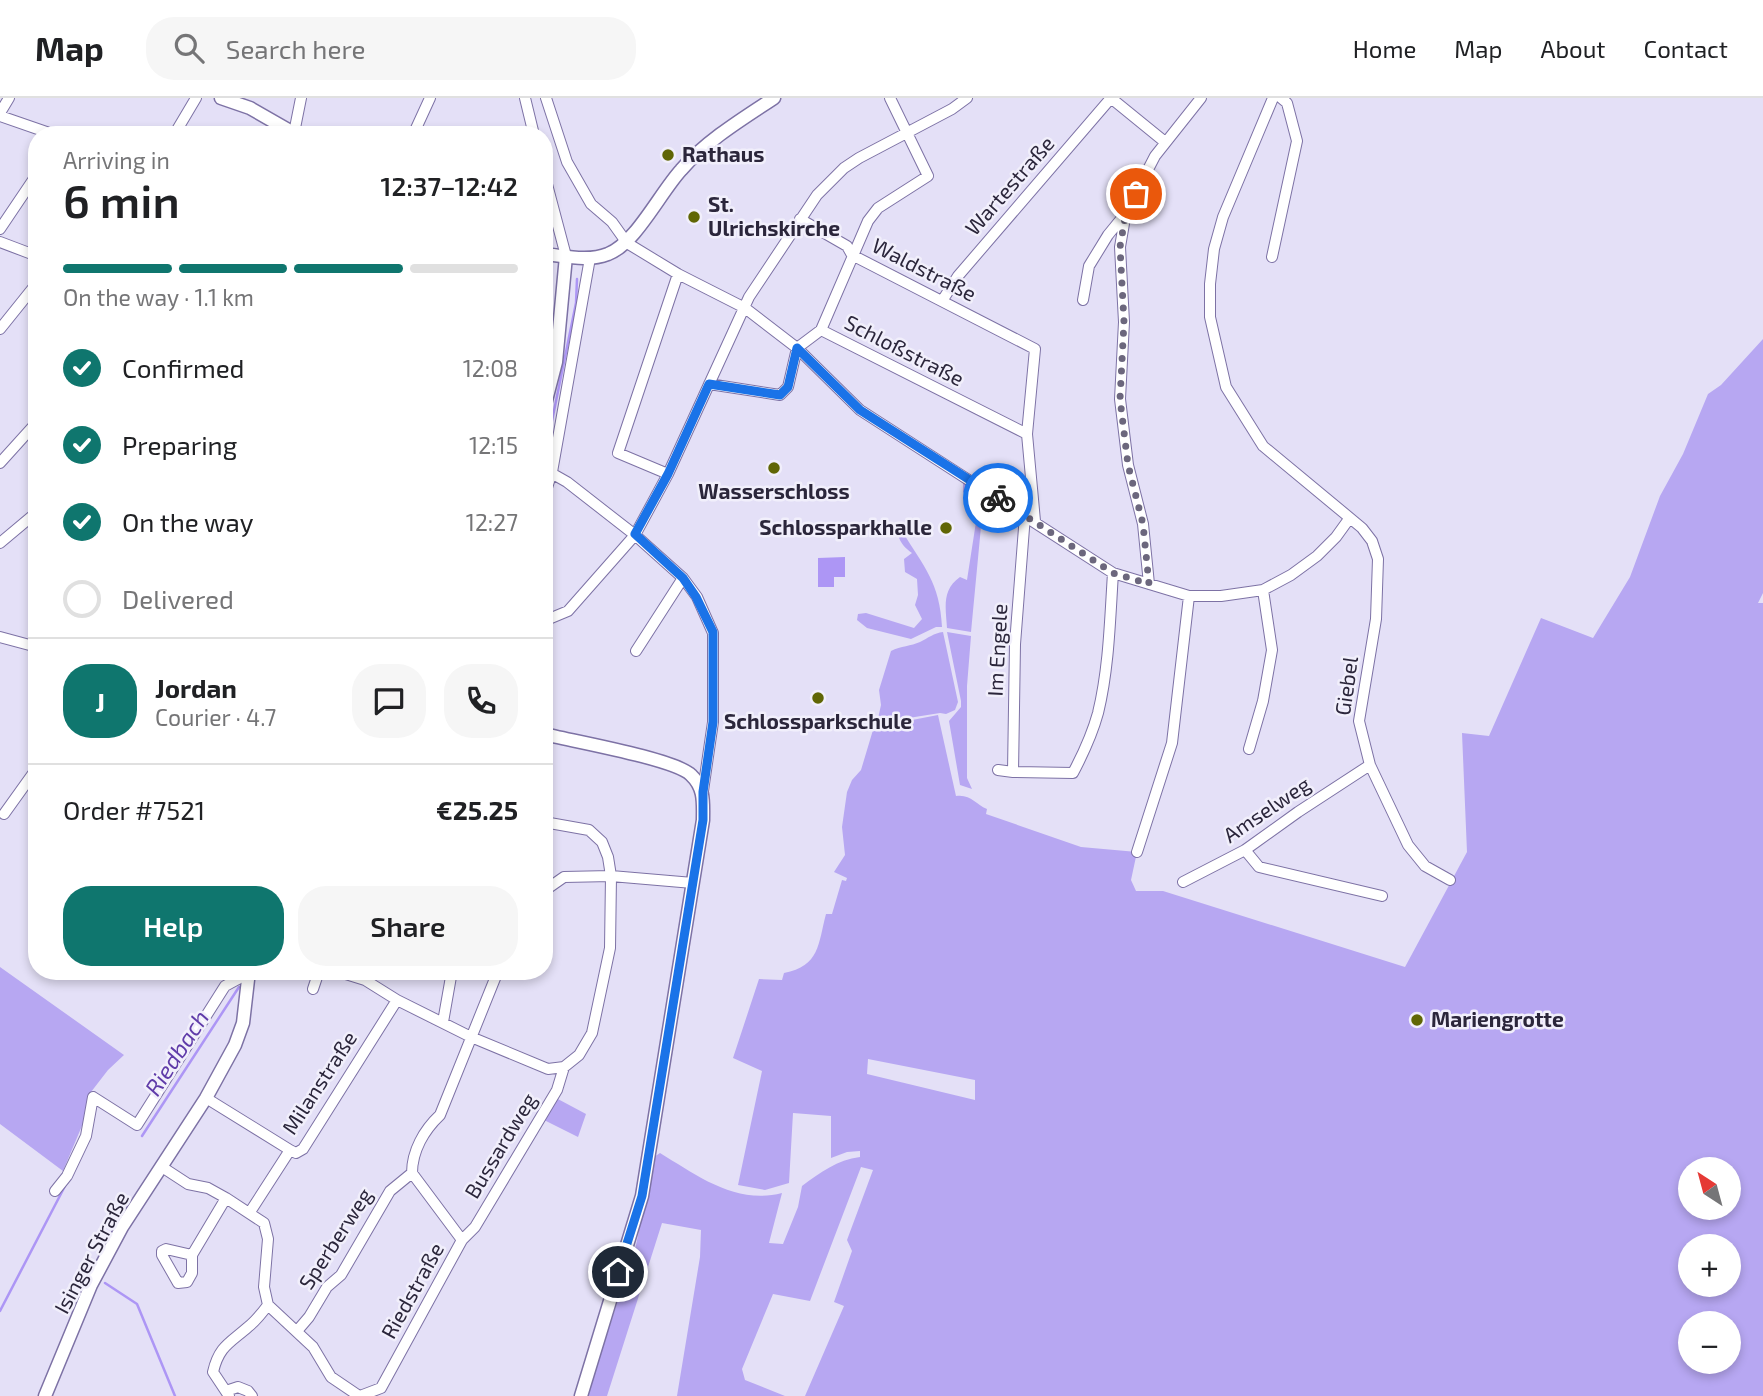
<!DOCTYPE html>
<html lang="en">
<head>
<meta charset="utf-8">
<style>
	:root { --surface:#fff; --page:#f6f6f6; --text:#202124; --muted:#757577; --line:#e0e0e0; --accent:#0f766e }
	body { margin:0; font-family:"Exo 2",sans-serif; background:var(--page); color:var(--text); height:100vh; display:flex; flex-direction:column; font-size:26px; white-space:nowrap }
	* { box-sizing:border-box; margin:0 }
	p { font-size:23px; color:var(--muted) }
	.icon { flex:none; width:38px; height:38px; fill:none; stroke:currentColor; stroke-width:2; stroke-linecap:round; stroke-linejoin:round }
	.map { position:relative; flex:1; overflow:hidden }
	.sheet { position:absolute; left:28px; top:28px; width:525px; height:854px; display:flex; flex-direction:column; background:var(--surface); border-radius:28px; box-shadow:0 4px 10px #0003 }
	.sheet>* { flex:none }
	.needle { width:46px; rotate:324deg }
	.tools { position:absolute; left:1678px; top:1059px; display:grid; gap:14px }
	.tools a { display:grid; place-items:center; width:63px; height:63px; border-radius:50%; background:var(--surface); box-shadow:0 4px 10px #0003; font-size:35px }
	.pin { position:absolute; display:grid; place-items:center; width:60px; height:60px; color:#fff; margin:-30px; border:4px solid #fff; border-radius:50%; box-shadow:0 2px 7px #0007 }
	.courier { position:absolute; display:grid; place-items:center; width:70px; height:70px; margin:-35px; border:5px solid #1a73e8; border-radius:50%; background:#fff; color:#222; box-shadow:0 2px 9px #0007 }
	.summary em { font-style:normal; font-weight:600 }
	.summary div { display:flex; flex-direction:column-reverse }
	.summary { display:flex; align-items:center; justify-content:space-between; height:119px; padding:0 35px }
	h1 { font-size:46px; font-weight:600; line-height:52px }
	.bar { display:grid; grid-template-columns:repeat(4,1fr); gap:10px 7px; align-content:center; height:84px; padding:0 35px }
	.bar i { height:9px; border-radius:5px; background:var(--line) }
	.bar .selected { background:var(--accent) }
	.bar p { grid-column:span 4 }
	.line { display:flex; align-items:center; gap:18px; padding:0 35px; border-top:2px solid var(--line) }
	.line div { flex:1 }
	.round { display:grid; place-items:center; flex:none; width:74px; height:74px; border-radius:28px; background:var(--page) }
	ol { padding:0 35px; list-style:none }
	li { display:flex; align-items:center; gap:21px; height:77px }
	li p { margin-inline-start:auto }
	li .icon { padding:7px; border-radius:50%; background:var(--accent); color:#fff; stroke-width:4 }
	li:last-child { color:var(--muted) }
	li i { width:38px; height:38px; border:4px solid var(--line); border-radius:50% }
	.primary-button { display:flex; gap:14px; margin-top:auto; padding:14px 35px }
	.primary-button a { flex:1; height:80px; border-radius:28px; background:var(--accent); color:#fff; font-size:28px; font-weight:600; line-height:80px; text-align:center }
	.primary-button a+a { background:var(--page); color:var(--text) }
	header { display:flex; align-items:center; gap:42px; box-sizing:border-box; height:98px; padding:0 35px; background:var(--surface); border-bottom:2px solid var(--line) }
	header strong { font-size:33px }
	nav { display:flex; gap:38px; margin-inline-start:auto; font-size:24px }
	.search { width:490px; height:63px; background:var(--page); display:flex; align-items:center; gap:18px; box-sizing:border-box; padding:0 24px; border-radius:28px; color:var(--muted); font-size:26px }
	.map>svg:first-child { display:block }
	.green { fill:#b7a7f2; fill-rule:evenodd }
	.water { fill:#ad96f5 }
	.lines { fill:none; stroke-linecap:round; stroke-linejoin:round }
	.stream { stroke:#ad96f5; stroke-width:2.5 }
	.minor-casing { stroke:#7d72a5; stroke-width:12 }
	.tertiary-casing { stroke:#7d72a5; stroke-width:15 }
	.secondary-casing { stroke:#7d72a5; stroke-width:15 }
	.minor { stroke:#fff; stroke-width:10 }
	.tertiary { stroke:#fff; stroke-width:12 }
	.secondary { stroke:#fff; stroke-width:12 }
	.done { stroke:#6c677d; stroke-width:7; stroke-dasharray:0 12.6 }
	.route { stroke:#1a73e8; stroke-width:9 }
	.poi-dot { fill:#606605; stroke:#f1effb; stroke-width:2.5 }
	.labels { text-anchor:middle; stroke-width:5; stroke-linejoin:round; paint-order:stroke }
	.poi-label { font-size:21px; font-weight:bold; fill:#2b263b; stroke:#f1effb; text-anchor:start }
	.street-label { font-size:21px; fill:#2b263b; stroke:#f1effb }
	.water-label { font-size:23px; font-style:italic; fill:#603ca9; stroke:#f1effb }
</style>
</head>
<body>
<header>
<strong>Map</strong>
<div class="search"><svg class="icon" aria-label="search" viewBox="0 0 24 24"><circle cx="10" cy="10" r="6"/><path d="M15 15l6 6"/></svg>Search here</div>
<nav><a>Home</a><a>Map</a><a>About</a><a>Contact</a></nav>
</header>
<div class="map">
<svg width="1763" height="1298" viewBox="0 0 1763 1298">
	<rect width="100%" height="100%" fill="#e4e0f7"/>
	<path class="green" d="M1763,241V495L1758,505H1763V1298H805L844,1208L834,1204L852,1153L847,1142L873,1072L861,1069L810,1203L773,1196L742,1271L745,1282L785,1298H677L700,1159L701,1132L662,1125L607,1298H587L636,1147L654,1059L660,1055C698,1078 736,1107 782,1095L769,1145L783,1146L798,1109L802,1088C821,1074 837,1062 860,1059V1053L847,1054L831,1060V1018L793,1015L789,1085L765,1092L738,1087L762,973L733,960L759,881L782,882L784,875C820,868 818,846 826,816H832L842,782L846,783L847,780L834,774L845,757L842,729L847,694L852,682L861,672L873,632L879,633L881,628L938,617L956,698C971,696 975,706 987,711L986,716L1081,749L1137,754L1131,782L1136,793H1163L1405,869L1467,754L1462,635L1489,638L1541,520L1593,540L1630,479L1660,398L1683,356L1708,296L1721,287ZM868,961L975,982V1002L867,976ZM1690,1071H1729V1110H1690ZM1690,1148H1729V1186H1690ZM1690,1225H1729V1264H1690Z
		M963,384L984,397L971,534L947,530C946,511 941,492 960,479L967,482L978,411L969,406L968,398L963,394Z
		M902,433C924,469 940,485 942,529H936L911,541L867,530L857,522L858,516L866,515L914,530L922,521L915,507L918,497L917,481L905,474L904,461L912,455C905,450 901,446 898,437Z
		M943,534L958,604L955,612L946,616L940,615L877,625L881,607L879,592L891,553C901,548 911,548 920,544C928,540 934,535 943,534Z
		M947,534L971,538L967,588V680L972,691L960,687L949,623L961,609V603Z
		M0,869L124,957L108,972L91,994L84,1023L63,1073L0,1026Z
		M556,1000L586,1016L578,1039L544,1022Z"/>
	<path class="water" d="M845,459V479H834V489H818V460Z"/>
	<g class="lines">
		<path class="stream" d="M544,362L576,205L577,181
			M142,1038L239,889
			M105,1185L137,1206L175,1298
			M0,1213L65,1088"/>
		<defs>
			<path id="minor" d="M525,0L534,37
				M546,0L567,64L591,106L612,124L627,145L678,176L745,210L797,250L860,312L1113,475L1189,498H1221L1263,492L1291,477L1317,458L1336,439L1349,421
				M1111,0L1165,44
				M1273,0L1223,119L1214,151L1210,186V219L1226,289L1263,348L1362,430L1372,443L1378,461L1376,521L1359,623L1370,667L1408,747L1425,768L1450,782
				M0,15L9,0
				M0,18L55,37
				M294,35L301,0
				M174,37L196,0
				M413,37L430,0
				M544,75L566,158
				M800,121L847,148L852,157L1035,251L1027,336L1035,423
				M0,131L37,76
				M0,144L37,158
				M1272,159L1297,43L1287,5L1281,0
				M1083,202L1089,168L1108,137L1126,115
				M942,203L958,178L1111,0
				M0,231L37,185
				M821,232L1027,336
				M797,250L821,232L868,123L878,110L928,78L890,0
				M709,286L780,297L788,289L797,250
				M0,365L37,324
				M544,371L567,384L635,437L683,480L697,499L713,535V624L703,693
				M668,376L618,355L678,176
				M544,399L552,374L590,160
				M0,445L37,414
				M1149,486L1143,426L1128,367L1120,301L1124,224L1120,149L1126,114L1155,58L1201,0
				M544,523L568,513L635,437L668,376L749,199L817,97L844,70L859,60L952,11L967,0
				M0,539L37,549
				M636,553L683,480
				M1249,651L1263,603L1272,552L1263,492
				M998,672L1013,674L1015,546L1025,417
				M1013,674L1073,675C1083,656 1092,637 1098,615C1109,570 1110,521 1113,475
				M4,716L37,670
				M1245,752L1259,769L1382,798
				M1137,754L1172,645L1189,498
				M1183,784L1245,752L1298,714L1370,667
				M544,793L564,779L611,778L693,785
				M336,873L365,882L397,902L471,939L548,971L564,969L579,957L592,935L610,850L611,778L608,759L602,744L589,732L544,724
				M313,891L319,873
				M443,924L452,873
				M206,1000L290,1052
				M162,1069L188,1086L208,1090L226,1100L264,1125L268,1141L264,1189L268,1207L313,1249L331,1279L359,1298
				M55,1093L67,1078L86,1038L93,999L137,1027L225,888L249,875
				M250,1114L290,1052L296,1055L303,1051L397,902
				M462,1142L475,1129L557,992L564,969
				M192,1157L166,1151L162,1153V1157L178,1185L187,1184L192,1175V1157L226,1100
				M297,1233L309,1219L327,1189L341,1177L390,1093L412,1075
				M226,1293L238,1289L248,1293L252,1298
				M229,1298L213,1274C219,1248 230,1245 248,1229C256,1223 262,1215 268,1207
				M360,1298L381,1290L462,1142L412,1075C412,1053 424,1032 440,1017L498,873"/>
			<path id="tertiary" d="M544,310L556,264L566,158
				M544,636C572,643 675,661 691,677C705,690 703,705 703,722L642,1098L581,1298
				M45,1298L91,1187L122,1129L206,1000L235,947L243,925L249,873"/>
			<path id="secondary" d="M221,0L250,10L297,37
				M544,156C565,158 588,164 608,156C635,146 660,95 681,72C706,43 742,21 774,0"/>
		</defs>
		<use href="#minor" class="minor-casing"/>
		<use href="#tertiary" class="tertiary-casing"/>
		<use href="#secondary" class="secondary-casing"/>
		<use href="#minor" class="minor"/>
		<use href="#tertiary" class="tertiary"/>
		<use href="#secondary" class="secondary"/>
	</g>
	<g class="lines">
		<path class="done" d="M998,400L1113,475L1149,486L1143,426L1128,367L1120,301L1124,224L1120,149L1126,114L1136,96"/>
		<path class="route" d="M618,1174L642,1098L703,722V694L713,624V534L696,499L683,480L635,436L668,376L709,286L780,297L788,289L797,250L860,312L998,400"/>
	</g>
	<g class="poi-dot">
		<circle cx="668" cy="57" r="7"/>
		<circle cx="694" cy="119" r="7"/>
		<circle cx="774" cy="370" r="7"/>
		<circle cx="946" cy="430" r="7"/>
		<circle cx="818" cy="600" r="7"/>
		<circle cx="1417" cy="922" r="7"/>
	</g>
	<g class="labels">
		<g class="poi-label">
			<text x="682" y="64">Rathaus</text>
			<text x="708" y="114">St.<tspan x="708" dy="24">Ulrichskirche</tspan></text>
			<text x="774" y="401" text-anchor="middle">Wasserschloss</text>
			<text x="932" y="437" text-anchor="end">Schlossparkhalle</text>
			<text x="818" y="631" text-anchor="middle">Schlossparkschule</text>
			<text x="1431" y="929">Mariengrotte</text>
		</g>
		<g class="street-label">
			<text transform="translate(1010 88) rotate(-49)" y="7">Wartestraße</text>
			<text transform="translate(924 172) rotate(27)" y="7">Waldstraße</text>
			<text transform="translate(904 253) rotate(27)" y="7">Schloßstraße</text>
			<text transform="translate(998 552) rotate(-87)" y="7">Im Engele</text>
			<text transform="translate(1347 588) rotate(-82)" y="7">Giebel</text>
			<text transform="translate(1267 712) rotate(-34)" y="7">Amselweg</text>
			<text transform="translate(320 985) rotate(-57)" y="7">Milanstraße</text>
			<text transform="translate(501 1048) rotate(-59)" y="7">Bussardweg</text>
			<text transform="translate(336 1141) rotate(-57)" y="7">Sperberweg</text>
			<text transform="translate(92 1155) rotate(-62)" y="7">Isinger Straße</text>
			<text transform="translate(413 1193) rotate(-61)" y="7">Riedstraße</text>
		</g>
		<g class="water-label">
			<text transform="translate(177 955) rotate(-57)" y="8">Riedbach</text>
		</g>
	</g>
</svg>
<div class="tools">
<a><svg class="needle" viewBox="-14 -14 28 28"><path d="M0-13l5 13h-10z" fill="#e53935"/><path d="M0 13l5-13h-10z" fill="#757577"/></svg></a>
<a>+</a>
<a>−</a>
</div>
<div class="pin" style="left:1136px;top:96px;background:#ea580c"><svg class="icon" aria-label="bag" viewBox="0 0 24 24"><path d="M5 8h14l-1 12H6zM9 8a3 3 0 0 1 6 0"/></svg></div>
<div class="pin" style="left:618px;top:1174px;background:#1f2937"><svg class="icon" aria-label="home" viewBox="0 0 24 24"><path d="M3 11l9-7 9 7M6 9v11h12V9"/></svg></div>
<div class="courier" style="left:998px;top:400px"><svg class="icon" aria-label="bike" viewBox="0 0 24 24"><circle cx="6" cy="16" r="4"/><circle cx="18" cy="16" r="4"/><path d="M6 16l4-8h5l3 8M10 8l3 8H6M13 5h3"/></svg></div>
<section class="sheet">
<div class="summary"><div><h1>6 min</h1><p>Arriving in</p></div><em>12:37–12:42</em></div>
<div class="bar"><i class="selected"></i><i class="selected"></i><i class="selected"></i><i></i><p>On the way · 1.1 km</p></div>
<ol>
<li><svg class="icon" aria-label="check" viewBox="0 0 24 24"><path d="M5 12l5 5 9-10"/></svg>Confirmed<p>12:08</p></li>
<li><svg class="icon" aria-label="check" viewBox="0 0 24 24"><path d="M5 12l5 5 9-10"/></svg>Preparing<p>12:15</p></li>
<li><svg class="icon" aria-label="check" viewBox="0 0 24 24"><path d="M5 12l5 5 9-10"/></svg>On the way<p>12:27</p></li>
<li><i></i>Delivered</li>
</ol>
<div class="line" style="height:126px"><b class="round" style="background:var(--accent);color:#fff">J</b><div><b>Jordan</b><p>Courier · 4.7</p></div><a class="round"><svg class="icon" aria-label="chat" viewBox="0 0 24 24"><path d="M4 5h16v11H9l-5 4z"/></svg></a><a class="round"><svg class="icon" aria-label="phone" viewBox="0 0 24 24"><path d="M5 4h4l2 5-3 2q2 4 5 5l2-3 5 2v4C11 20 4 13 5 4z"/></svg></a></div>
<div class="line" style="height:91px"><div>Order #7521</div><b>€25.25</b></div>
<div class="primary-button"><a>Help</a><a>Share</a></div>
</section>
</div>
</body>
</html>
